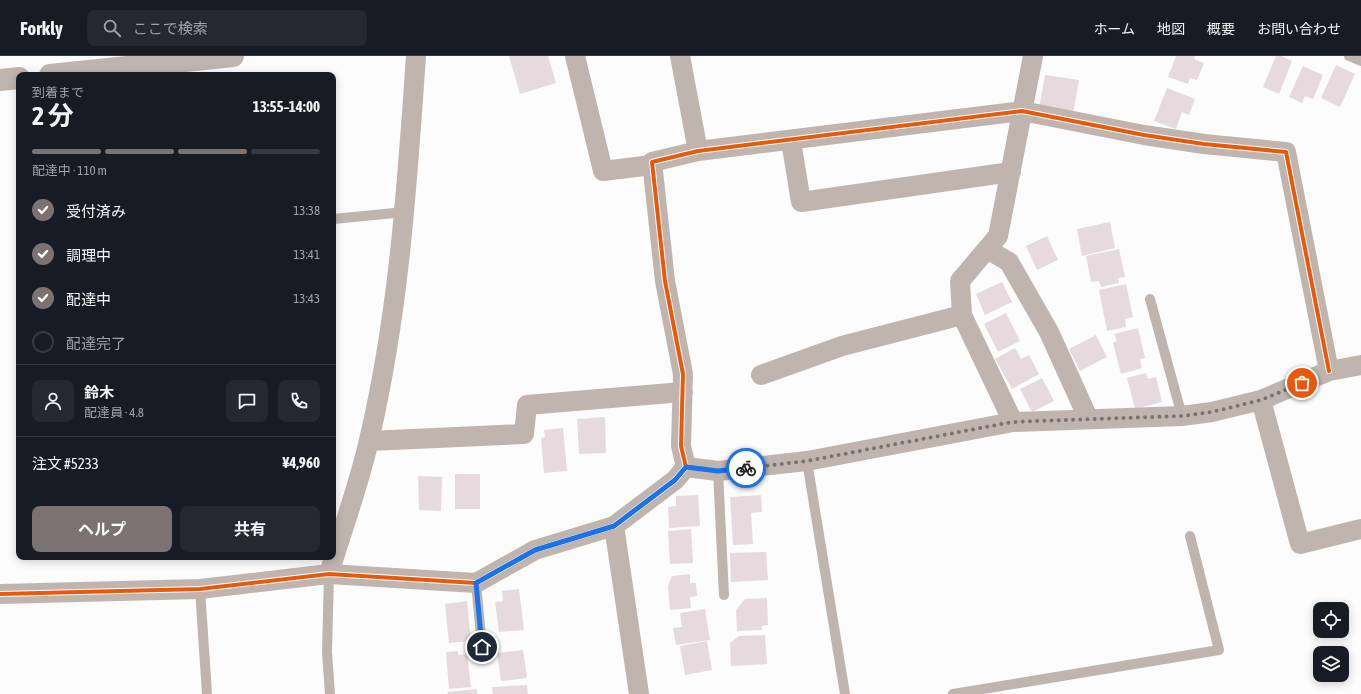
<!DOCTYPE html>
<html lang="ja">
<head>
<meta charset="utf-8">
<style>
	:root { --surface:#171b24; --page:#242831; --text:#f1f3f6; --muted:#9ea1a6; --line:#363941; --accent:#7c7271 }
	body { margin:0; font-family:"Asap Condensed","Noto Sans JP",sans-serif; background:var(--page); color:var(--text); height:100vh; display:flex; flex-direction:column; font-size:15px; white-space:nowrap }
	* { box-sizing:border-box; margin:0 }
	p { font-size:13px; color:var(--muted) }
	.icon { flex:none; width:22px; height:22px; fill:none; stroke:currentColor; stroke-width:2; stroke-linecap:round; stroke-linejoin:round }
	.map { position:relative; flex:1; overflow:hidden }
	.side { position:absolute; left:16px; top:16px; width:320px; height:488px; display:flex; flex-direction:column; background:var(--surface); border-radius:8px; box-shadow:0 2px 10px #0003 }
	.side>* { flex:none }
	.fabs { position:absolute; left:1313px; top:546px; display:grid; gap:8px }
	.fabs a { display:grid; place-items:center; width:36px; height:36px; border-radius:8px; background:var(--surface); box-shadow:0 2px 10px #0003; font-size:20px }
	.pin { position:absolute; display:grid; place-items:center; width:34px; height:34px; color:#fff; margin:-17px; border:2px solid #fff; border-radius:50%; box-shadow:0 1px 4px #0007 }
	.courier { position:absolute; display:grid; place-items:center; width:40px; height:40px; margin:-20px; border:3px solid #1a73e8; border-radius:50%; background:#fff; color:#222; box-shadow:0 1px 5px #0007 }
	.headline em { font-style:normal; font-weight:700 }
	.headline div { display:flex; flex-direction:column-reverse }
	.headline { display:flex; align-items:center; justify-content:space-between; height:68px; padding:0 16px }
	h1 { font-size:26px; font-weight:700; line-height:30px }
	.bar { display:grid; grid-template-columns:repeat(4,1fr); gap:6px 4px; align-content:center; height:48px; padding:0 16px }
	.bar i { height:5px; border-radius:3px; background:var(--line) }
	.bar .active { background:var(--accent) }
	.bar p { grid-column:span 4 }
	.line { display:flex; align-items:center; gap:10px; padding:0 16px; border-top:1px solid var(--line) }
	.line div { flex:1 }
	.round { display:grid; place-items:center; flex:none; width:42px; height:42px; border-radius:8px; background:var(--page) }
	ol { padding:0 16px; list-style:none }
	li { display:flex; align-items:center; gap:12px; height:44px }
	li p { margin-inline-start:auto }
	li .icon { padding:4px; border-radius:50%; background:var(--accent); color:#fff; stroke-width:4 }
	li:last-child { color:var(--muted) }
	li i { width:22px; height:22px; border:2px solid var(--line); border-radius:50% }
	.button { display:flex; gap:8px; margin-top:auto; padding:8px 16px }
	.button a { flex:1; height:46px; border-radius:8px; background:var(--accent); color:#fff; font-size:16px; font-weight:700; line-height:46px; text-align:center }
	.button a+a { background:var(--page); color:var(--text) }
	header { display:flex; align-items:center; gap:24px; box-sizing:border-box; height:56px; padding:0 20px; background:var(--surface); border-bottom:1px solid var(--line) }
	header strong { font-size:19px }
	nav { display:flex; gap:22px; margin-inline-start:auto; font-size:14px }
	.search { width:280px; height:36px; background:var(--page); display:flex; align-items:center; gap:10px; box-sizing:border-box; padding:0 14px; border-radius:8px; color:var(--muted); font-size:15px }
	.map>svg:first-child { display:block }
	.building { fill:#e6dade }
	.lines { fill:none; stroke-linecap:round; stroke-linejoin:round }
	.service { stroke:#bfb5ae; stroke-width:10 }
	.minor { stroke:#bfb5ae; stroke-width:20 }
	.tertiary { stroke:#bfb5ae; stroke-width:22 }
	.cycleway-casing { stroke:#fff; stroke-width:6 }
	.cycleway { stroke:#e8590c; stroke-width:4 }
	.done { stroke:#7c7271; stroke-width:4; stroke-dasharray:0 7.2 }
	.route { stroke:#1a73e8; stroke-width:5 }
</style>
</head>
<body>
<header>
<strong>Forkly</strong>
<div class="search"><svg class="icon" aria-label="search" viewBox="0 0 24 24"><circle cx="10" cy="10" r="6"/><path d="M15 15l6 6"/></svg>ここで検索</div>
<nav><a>ホーム</a><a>地図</a><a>概要</a><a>お問い合わせ</a></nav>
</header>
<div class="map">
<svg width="1361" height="638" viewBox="0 0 1361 638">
	<rect width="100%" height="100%" fill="#fbfcfb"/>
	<path class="building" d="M509,0H548L556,27L520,38Z
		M1176,0H1195L1194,3L1204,7L1197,24L1190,22L1188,28L1168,21Z
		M1276,0H1281L1292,5L1279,38L1263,31Z
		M1336,9L1355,18L1340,51L1321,42Z
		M1303,10L1323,19L1313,43L1305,40L1302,47L1289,41Z
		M1045,19L1079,24L1073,58L1039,52Z
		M1167,32L1195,43L1189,59L1182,56L1176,73L1154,65Z
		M1110,166L1115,192L1082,200L1077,173Z
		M1047,180L1058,204L1037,214L1026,190Z
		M1119,193L1125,221L1118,222L1119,227L1101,231L1099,225L1091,226L1086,200Z
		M1002,226L1012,246L985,259L976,238Z
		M1126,228L1133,261L1125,263L1126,271L1107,275L1099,234Z
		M1006,257L1020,285L998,296L984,268Z
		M1138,272L1145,302L1140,303L1142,312L1121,318L1113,287L1117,285L1114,278Z
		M1096,279L1107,301L1080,315L1069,293Z
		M1015,292L1021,303L1029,299L1039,318L1012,333L995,303Z
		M1146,317L1148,323L1156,321L1162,346L1135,353L1127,322Z
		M1042,322L1054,345L1032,356L1020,333Z
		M605,361L606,397L579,398L577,363Z
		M563,372L567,415L544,417L541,382L545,381L544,374Z
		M455,418H480V453H455Z
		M418,420L442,421L441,455L419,454Z
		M698,439L700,470L669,472L668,451L676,450V440Z
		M761,439L762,456L751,457L753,488L733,489L730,441Z
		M691,473L693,507L670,508L668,475Z
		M766,496L768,524L731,526L730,497Z
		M690,518V527H696L697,540L690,541L691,552L670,554L668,530L672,520Z
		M519,533L524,574L499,576L495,546L503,545L502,535Z
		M767,542L768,569L762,570V574L737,575L736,554L745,543Z
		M467,545L471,585L449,587L445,548Z
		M705,553L710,584L676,589L673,572L682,571L680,557Z
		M765,579L767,608L731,610L730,587L739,580Z
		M707,585L712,614L685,619L680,590Z
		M523,594L527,622L501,625L497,597Z
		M458,595V599L467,598L471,631L449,633L446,596Z
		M527,629L528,638H493L492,631Z
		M477,633V638H448L447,636Z"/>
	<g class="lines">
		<path class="service" d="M1349,0L1361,5
			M333,163L405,156
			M1150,243L1182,360
			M807,405L845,638
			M718,415L724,539
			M329,518L327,596L330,638
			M476,527L482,591
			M200,533L207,638
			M953,638L1219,594L1190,480"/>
		<path class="minor" d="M575,0L603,115L652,109
			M680,0L698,95
			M791,85L801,146L1011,116
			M987,193L1009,206L1049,276L1088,362
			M962,259L1013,366
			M761,319L842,290L962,259L960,225L998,180L1033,0
			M1261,344L1300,488L1361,473
			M369,385L524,378L527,349L683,336
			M686,411L681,390L683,318L665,225L652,106L698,95L1022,55L1144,79L1204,88L1286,96L1329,315
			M686,411L718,415L807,405L1013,366L1182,360L1212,356L1261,344L1329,315L1361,309
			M614,470L639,638
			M329,518C342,474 359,429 369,384C399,257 407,130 416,0
			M0,538L200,533L329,518L476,527L535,494L614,470L675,424L686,411"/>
		<path class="tertiary" d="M50,19L233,0
			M0,24L19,22"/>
		<defs>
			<path id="cycleway" d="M0,538L200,533L329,518L476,527L535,494L614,470L675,424L686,411L681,390L683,318L665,225L652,106L698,95L1022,55L1144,79L1204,88L1286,96L1329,315"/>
		</defs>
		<use href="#cycleway" class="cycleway-casing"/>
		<use href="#cycleway" class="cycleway"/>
	</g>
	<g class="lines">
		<path class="done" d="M746,412L807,405L1012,366L1182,360L1212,356L1261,344L1302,327"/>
		<path class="route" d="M482,591L476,527L535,494L614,470L675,424L686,411L718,415L746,412"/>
	</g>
</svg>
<div class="fabs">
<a><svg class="icon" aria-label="locate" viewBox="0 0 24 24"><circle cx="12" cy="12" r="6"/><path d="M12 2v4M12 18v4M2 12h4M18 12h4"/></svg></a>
<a><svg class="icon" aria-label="layers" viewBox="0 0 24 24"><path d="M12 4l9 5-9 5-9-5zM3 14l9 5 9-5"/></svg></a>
</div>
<div class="pin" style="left:1302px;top:327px;background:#ea580c"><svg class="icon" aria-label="bag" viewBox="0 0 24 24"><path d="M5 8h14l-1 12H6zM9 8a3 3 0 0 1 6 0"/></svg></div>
<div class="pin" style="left:482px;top:591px;background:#1f2937"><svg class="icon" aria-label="home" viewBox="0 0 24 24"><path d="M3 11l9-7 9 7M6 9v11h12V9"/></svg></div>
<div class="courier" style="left:746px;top:412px"><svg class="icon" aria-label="bike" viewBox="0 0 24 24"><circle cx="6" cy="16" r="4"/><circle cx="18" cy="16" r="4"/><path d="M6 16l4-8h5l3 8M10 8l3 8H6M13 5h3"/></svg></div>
<section class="side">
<div class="headline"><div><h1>2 分</h1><p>到着まで</p></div><em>13:55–14:00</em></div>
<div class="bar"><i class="active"></i><i class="active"></i><i class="active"></i><i></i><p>配達中 · 110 m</p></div>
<ol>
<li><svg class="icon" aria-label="check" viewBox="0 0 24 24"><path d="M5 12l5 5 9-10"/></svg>受付済み<p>13:38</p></li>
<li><svg class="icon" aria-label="check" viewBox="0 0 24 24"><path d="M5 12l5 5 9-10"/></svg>調理中<p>13:41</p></li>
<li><svg class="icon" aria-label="check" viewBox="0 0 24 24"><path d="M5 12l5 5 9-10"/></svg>配達中<p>13:43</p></li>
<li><i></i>配達完了</li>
</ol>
<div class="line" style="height:72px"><a class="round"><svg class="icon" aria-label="person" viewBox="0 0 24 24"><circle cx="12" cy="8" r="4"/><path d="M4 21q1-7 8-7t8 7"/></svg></a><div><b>鈴木</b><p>配達員 · 4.8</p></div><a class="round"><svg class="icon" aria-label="chat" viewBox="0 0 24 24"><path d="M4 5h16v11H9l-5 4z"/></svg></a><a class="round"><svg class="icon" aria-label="phone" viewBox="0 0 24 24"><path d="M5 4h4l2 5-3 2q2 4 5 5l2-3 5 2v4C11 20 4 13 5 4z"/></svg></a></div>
<div class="line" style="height:52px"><div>注文 #5233</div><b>¥4,960</b></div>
<div class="button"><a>ヘルプ</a><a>共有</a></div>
</section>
</div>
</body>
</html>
